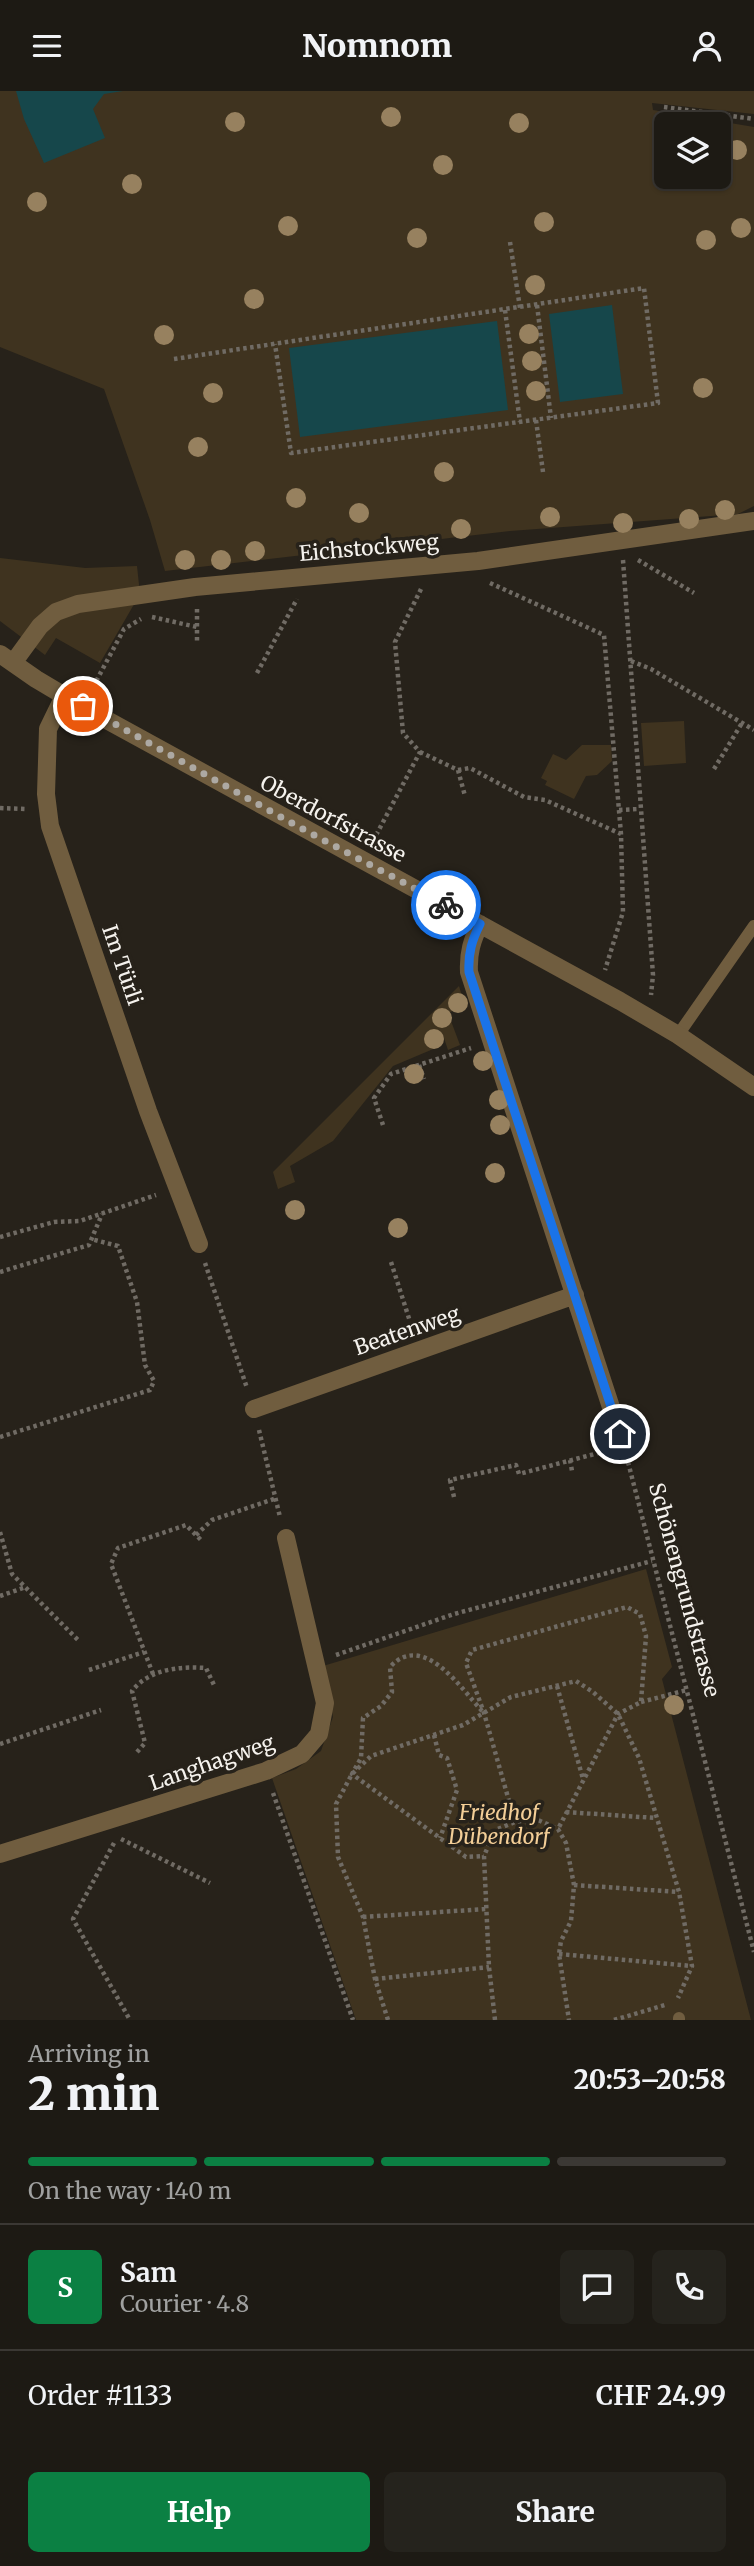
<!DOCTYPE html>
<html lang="en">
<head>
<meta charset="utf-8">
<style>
	:root { --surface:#1d1a14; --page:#25231d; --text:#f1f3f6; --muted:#a0a1a0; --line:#3b3834; --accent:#0b8043 }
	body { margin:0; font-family:Merriweather,serif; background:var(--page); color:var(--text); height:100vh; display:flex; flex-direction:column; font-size:26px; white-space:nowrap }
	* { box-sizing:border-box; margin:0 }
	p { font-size:23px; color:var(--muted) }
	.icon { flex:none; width:38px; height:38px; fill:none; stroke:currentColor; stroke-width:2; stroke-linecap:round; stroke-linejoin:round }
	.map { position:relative; height:1929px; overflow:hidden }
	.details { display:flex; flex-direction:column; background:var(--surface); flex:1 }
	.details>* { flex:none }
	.tools { position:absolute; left:654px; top:21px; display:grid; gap:14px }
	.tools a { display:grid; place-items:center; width:77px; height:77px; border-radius:10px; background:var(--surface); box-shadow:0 2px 5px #0004,0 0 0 2px var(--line); font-size:35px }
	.pin { position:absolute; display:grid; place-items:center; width:60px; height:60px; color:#fff; margin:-30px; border:4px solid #fff; border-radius:50%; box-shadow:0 2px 7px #0007 }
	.courier { position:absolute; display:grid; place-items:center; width:70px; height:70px; margin:-35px; border:5px solid #1a73e8; border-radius:50%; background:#fff; color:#222; box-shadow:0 2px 9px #0007 }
	.headline em { font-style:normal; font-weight:800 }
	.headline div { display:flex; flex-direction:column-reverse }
	.headline { display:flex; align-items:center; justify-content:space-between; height:119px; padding:0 28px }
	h1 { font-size:46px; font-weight:800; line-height:52px }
	.bar { display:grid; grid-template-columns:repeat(4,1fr); gap:10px 7px; align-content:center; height:84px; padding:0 28px }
	.bar i { height:9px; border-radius:5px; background:var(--line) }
	.bar .current { background:var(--accent) }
	.bar p { grid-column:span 4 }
	.line { display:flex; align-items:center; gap:18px; padding:0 28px; border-top:2px solid var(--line) }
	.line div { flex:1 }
	.round { display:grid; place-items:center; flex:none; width:74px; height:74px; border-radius:10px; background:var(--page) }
	.primary-button { display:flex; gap:14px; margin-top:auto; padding:14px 28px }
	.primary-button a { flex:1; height:80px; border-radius:10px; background:var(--accent); color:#fff; font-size:28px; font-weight:800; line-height:80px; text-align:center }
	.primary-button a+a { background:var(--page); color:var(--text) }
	header { display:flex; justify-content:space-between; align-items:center; height:91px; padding:0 28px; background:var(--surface); font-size:32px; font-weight:800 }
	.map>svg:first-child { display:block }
	.green { fill:#3f331f; fill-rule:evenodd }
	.water { fill:#16474b }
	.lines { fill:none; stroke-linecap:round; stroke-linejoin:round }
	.path { stroke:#706b64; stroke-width:4.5; stroke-dasharray:3.5 3.5; stroke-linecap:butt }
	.service { stroke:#705d3f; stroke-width:12 }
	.minor { stroke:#705d3f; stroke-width:18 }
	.tree { fill:#97815f }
	.done { stroke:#ada9a3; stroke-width:7; stroke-dasharray:0 12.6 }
	.route { stroke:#1a73e8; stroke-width:9 }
	.labels { text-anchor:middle; stroke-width:7; stroke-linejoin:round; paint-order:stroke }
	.street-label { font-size:21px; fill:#f5f2ed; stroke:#27221a }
	.park-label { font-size:21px; font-style:italic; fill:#f3ce97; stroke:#27221a }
</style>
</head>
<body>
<header><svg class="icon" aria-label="menu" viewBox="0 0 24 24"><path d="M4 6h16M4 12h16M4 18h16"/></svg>Nomnom<svg class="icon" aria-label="person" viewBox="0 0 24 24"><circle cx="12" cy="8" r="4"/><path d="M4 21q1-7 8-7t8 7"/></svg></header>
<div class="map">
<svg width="754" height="1929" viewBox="0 0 754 1929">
	<rect width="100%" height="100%" fill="#27221a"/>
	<path class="green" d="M0,0H754V23L652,12L653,19L754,36V415L738,423L510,440L165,480L150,429L104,298L0,256ZM667,33H719V86H667Z
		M0,467L85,477L137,475L140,503L100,572L56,547L45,564L0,530Z
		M684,630L686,672L644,675L641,632Z
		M582,654H611L612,670L597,684L586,685L574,708L545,694L547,690L541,687L553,663L566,669Z
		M459,895L465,915L448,922L460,954L448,959L444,947L436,949L438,956L393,975L333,1050L290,1075L295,1091L278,1098L273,1081Z
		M646,1478L672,1576L662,1588L751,1929H356L272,1687L296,1678L321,1660L333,1626L323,1575Z"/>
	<path class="water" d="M16,0H123L104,3L93,18L105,47L44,72L24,28Z
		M612,214L623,303L560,311L549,223Z
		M497,230L508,319L300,346L289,257Z"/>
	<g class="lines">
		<path class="path" d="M664,16L754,28
			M510,151L520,217
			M537,214L551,327
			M505,219L520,331
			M174,268L644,197L658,312L291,362L275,253
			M536,329L543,381
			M623,469L653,884L651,904
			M638,469L694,502
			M490,492L604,544L621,743L623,821L605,879
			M197,518V552
			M152,526L197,536
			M631,570L651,578L754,639
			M257,582L297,508
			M93,596L124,538L141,528
			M420,661L458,679L470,677L524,706L545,709L621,743
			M714,678L742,632
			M458,679L465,705
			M0,717L27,718
			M619,719L639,718
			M373,750L420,661L403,642L395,551L422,496
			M419,974L424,988
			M383,1034L374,1007L391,983L471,957
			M0,1146L54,1131L80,1130L156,1104
			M391,1171L413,1240
			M205,1172L247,1297
			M0,1181L89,1154L102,1123
			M259,1339L280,1426
			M0,1346L150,1299L154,1290L145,1274L137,1211L118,1155L91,1148
			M570,1369L572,1380
			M628,1371L754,1861
			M454,1406L450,1389L516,1374L519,1383L602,1361
			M0,1441L12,1483L78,1549
			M196,1444L212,1429L274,1408
			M0,1505L26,1496
			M336,1564L454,1523L652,1470
			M89,1579L144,1561
			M153,1583L111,1473L118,1457L186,1434L203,1451
			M557,1595L583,1688
			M641,1611L687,1599
			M482,1620C461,1597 423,1540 390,1576L392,1601L381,1615L363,1627L361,1667L352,1683L466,1766L484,1765
			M434,1644L439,1664L447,1667L457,1699L440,1747
			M0,1653L101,1619
			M137,1661L145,1652L132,1600C149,1578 180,1575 206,1577L214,1594
			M273,1702L353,1929
			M566,1721L656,1727
			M515,1731L484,1622L466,1572L472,1559L627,1516L640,1523L646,1545L641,1611L618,1623L558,1738
			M121,1748L210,1792
			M114,1752L73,1828L130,1929
			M574,1794L679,1801
			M363,1826L486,1818
			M559,1863L692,1875
			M375,1888L489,1876
			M388,1929L375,1888L363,1826L338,1766L336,1713L352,1683L371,1665L463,1634L511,1606L576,1590L593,1601L618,1623L639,1667L679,1801L692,1875L678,1907
			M495,1929L489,1876L484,1765L495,1739L515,1731L538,1729L558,1738L566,1752L574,1794L571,1830L561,1850L559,1863L569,1929
			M614,1929L665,1914"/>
		<path class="service" d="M678,944L754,835
			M679,1927V1929"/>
		<path class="minor" d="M0,563L36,588L83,616L620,910L678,944L754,996
			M13,572L40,535L56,521L78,513L195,496L478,470L754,430
			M64,605L48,638L46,703L50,735L148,1020L199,1153
			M480,833C472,849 468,862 469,881L622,1350
			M254,1318L575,1204
			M0,1763L266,1680L302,1663L319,1643L325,1612L286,1447"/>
	</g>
	<g class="tree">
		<circle cx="391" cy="26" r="10"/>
		<circle cx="235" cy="31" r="10"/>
		<circle cx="519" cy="32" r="10"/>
		<circle cx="737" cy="59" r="10"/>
		<circle cx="443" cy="74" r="10"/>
		<circle cx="132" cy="93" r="10"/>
		<circle cx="37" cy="111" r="10"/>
		<circle cx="544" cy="131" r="10"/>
		<circle cx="288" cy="135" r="10"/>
		<circle cx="741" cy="137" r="10"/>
		<circle cx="417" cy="147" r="10"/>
		<circle cx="706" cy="149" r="10"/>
		<circle cx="535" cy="194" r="10"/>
		<circle cx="254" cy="208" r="10"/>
		<circle cx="529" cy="243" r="10"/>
		<circle cx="164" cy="244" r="10"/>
		<circle cx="532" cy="270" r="10"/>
		<circle cx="703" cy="297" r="10"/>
		<circle cx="536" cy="300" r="10"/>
		<circle cx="213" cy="302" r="10"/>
		<circle cx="198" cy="356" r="10"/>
		<circle cx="444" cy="381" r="10"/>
		<circle cx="296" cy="407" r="10"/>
		<circle cx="725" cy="419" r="10"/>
		<circle cx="359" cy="422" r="10"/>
		<circle cx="550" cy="426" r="10"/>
		<circle cx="689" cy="428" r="10"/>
		<circle cx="623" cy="432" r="10"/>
		<circle cx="461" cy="438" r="10"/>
		<circle cx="255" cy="460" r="10"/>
		<circle cx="185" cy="469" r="10"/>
		<circle cx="221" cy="469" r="10"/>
		<circle cx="458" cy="912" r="10"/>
		<circle cx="442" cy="927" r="10"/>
		<circle cx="434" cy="948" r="10"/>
		<circle cx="483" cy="970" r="10"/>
		<circle cx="414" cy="983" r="10"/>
		<circle cx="499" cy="1009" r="10"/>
		<circle cx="500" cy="1034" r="10"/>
		<circle cx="495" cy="1082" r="10"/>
		<circle cx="295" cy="1119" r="10"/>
		<circle cx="398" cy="1137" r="10"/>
		<circle cx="674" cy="1614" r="10"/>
	</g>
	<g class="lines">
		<path class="done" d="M83,615L297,735L446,814"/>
		<path class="route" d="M446,814L480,833C472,849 468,862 469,881L620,1343"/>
	</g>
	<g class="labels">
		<g class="street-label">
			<text transform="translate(369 457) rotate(-5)" y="7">Eichstockweg</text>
			<text transform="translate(333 728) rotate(28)" y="7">Oberdorfstrasse</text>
			<text transform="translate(122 874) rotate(71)" y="7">Im Türli</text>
			<text transform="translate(407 1240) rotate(-19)" y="7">Beatenweg</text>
			<text transform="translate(684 1499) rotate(75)" y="7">Schönengrundstrasse</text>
			<text transform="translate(212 1672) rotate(-19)" y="7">Langhagweg</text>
		</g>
		<g class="park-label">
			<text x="499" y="1729">Friedhof<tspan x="499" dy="24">Dübendorf</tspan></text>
		</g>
	</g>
</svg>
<div class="tools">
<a><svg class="icon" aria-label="layers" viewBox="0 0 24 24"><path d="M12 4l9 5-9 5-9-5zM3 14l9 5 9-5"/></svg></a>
</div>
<div class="pin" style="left:83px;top:615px;background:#ea580c"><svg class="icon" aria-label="bag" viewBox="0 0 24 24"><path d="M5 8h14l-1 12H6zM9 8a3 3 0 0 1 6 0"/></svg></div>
<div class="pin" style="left:620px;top:1343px;background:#1f2937"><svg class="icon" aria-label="home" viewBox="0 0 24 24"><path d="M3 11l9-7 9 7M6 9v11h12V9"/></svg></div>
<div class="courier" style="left:446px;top:814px"><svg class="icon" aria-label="bike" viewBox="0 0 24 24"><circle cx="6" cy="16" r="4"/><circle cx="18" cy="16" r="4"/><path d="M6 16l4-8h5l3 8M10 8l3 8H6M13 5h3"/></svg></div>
</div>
<section class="details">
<div class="headline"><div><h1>2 min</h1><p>Arriving in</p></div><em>20:53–20:58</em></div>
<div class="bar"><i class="current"></i><i class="current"></i><i class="current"></i><i></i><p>On the way · 140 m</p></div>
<div class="line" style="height:126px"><b class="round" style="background:var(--accent);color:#fff">S</b><div><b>Sam</b><p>Courier · 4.8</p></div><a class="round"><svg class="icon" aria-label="chat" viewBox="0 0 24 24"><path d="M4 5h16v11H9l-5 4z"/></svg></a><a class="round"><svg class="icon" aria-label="phone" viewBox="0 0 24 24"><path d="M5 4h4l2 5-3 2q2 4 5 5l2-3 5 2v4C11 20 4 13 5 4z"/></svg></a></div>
<div class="line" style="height:91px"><div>Order #1133</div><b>CHF 24.99</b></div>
<div class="primary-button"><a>Help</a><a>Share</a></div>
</section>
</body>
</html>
